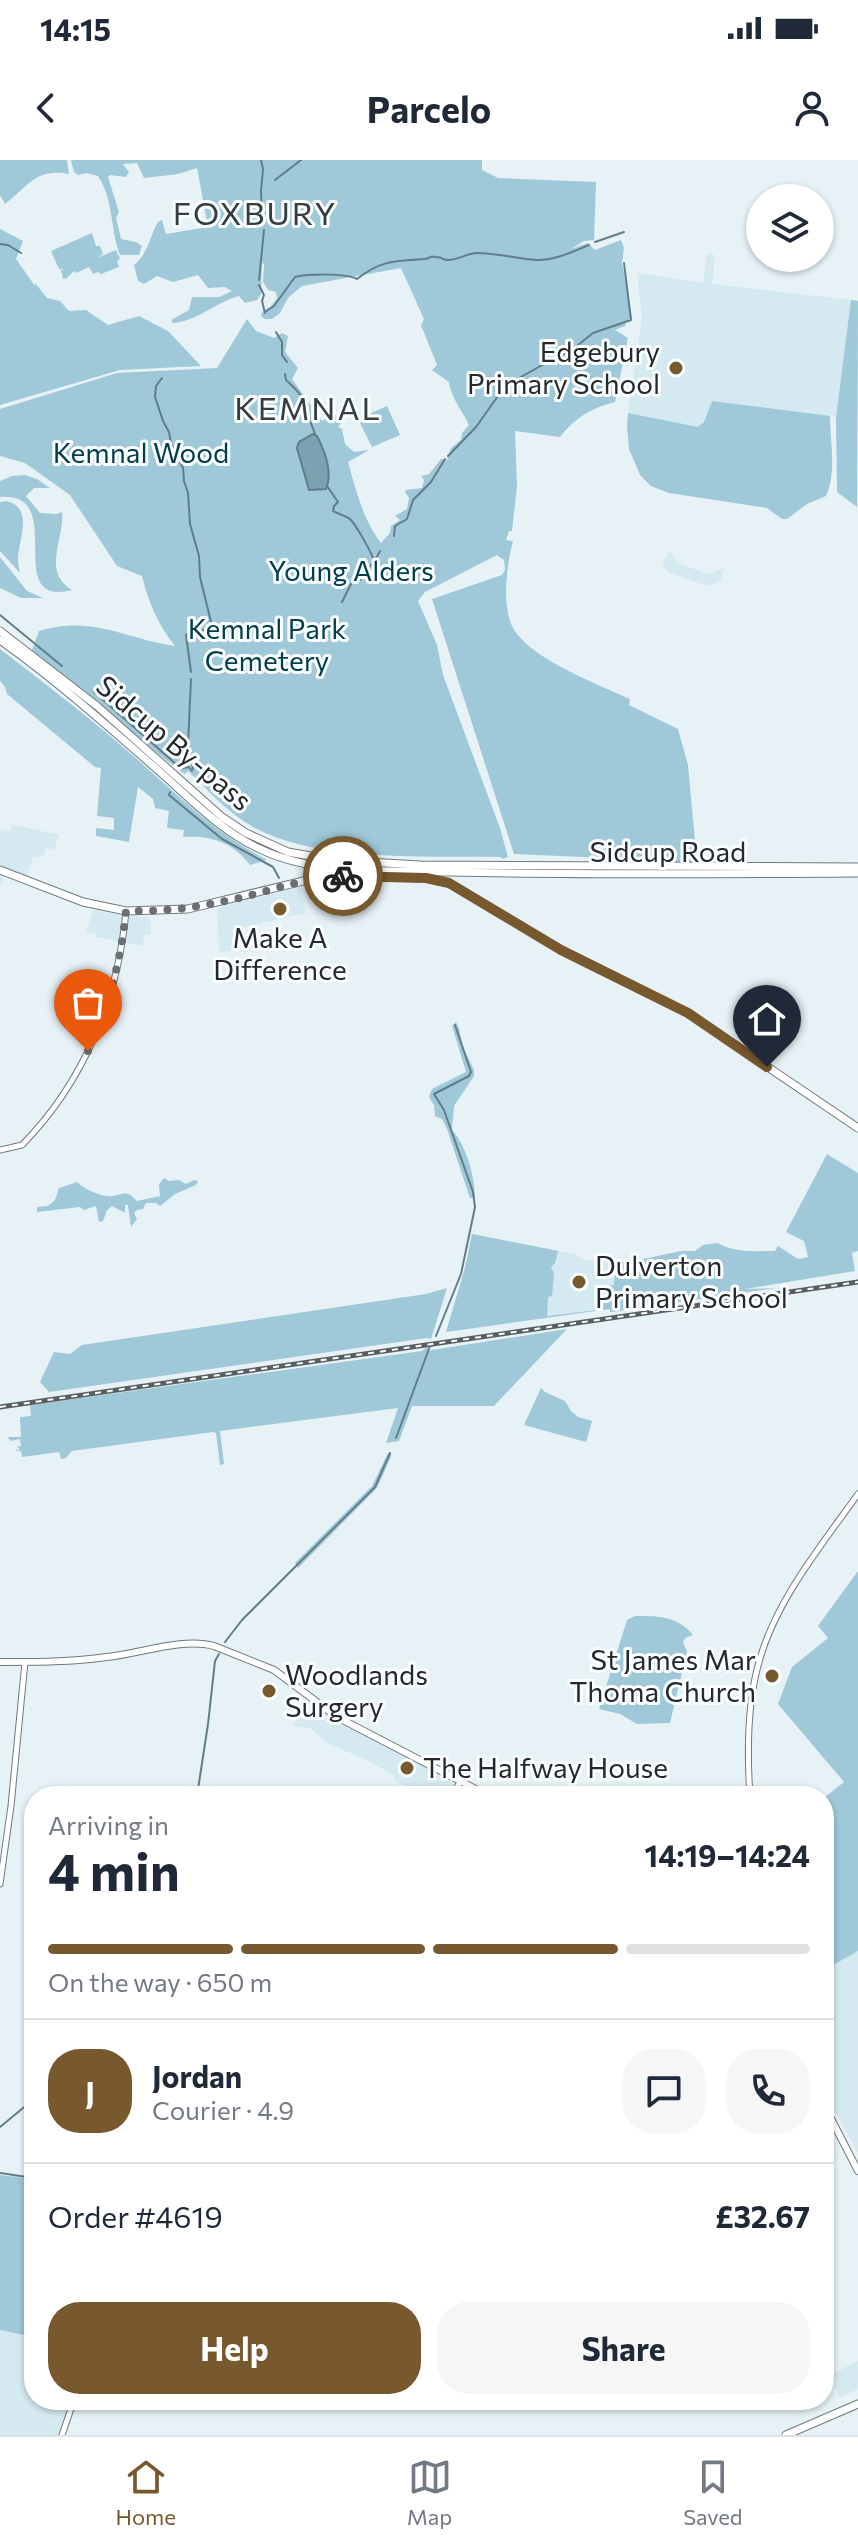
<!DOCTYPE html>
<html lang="en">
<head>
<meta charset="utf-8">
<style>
	:root { --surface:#fff; --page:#f6f6f7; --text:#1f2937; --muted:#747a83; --line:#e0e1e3; --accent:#78592e }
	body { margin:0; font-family:Commissioner,sans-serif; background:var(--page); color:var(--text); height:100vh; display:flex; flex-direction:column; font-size:30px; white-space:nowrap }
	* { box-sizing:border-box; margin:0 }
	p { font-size:26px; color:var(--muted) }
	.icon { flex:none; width:44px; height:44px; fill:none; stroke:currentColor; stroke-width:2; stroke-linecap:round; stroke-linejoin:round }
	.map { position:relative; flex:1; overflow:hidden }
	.drawer { position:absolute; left:24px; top:1626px; width:810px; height:624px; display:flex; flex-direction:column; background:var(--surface); border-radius:32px; box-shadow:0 2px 6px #0004 }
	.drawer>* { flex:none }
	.buttons { position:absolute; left:746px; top:24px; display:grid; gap:16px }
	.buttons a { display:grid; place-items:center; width:88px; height:88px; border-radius:50%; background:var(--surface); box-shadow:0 2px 6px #0004; font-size:40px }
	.pin { position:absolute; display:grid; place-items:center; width:68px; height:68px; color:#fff; margin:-82px -34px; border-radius:50% 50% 50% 0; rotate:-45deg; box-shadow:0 0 8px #0007 }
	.pin .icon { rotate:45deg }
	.courier { position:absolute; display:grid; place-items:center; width:80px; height:80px; margin:-40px; border:6px solid #78592e; border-radius:50%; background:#fff; color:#222; box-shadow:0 2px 10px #0007 }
	.summary em { font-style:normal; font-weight:700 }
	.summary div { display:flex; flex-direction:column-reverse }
	.summary { display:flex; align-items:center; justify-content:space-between; height:136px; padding:0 24px }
	h1 { font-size:52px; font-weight:700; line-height:60px }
	.bar { display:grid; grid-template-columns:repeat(4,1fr); gap:12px 8px; align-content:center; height:96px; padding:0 24px }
	.bar i { height:10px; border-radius:6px; background:var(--line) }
	.bar .on { background:var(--accent) }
	.bar p { grid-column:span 4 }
	.line { display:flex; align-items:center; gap:20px; padding:0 24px; border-top:2px solid var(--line) }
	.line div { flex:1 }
	.round { display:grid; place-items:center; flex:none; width:84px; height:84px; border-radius:32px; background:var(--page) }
	.cta { display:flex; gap:16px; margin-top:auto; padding:16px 24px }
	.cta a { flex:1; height:92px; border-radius:32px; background:var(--accent); color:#fff; font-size:32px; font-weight:700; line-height:92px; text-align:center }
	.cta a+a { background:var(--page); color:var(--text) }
	.status { display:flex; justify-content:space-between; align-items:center; height:56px; padding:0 40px; background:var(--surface); direction:ltr }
	.status svg { height:22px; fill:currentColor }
	header { display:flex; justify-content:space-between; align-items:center; height:104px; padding:0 24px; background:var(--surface); font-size:36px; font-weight:700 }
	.dock { display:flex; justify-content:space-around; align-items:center; height:112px; border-top:2px solid var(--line); background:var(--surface); font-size:22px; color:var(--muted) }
	.dock a { display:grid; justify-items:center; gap:4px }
	.dock .on { color:var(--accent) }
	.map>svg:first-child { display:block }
	.built { fill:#d5e9f1 }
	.green { fill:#9fc8d8 }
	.water { fill:#7aa2b1; stroke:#607e89; stroke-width:2 }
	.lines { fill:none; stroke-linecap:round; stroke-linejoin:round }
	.stream { stroke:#607e89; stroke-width:2 }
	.tertiary-casing { stroke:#707a7e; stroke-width:7 }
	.secondary-casing { stroke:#707a7e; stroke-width:8 }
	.primary-casing { stroke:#707a7e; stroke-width:9 }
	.trunk-casing { stroke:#707a7e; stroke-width:9 }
	.tertiary { stroke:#fff; stroke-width:5 }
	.secondary { stroke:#fff; stroke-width:6 }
	.primary { stroke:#fff; stroke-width:7 }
	.trunk { stroke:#fff; stroke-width:7 }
	.rail-casing { stroke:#585e60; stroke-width:5 }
	.rail { stroke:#fbfeff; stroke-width:2; stroke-dasharray:6; stroke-linecap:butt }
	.done { stroke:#696f72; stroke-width:8; stroke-dasharray:0 14.4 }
	.route { stroke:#78592e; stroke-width:10 }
	.poi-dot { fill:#78592e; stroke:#fbfeff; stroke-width:3 }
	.labels { text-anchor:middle; stroke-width:6; stroke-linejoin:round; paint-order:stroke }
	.poi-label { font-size:28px; fill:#25292b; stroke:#fbfeff; text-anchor:start }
	.park-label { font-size:28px; fill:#003d4e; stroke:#fbfeff }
	.street-label { font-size:28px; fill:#25292b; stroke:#fbfeff }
	.quarter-label { font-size:32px; letter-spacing:2px; fill:#343d40; stroke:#fbfeff }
</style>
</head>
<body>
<div class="status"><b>14:15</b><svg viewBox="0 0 49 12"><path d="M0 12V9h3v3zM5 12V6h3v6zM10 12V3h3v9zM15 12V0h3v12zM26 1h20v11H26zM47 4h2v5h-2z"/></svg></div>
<header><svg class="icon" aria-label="back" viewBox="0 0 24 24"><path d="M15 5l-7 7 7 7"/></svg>Parcelo<svg class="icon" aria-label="person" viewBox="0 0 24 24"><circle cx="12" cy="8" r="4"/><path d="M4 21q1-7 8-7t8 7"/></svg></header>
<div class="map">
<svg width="858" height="2275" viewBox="0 0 858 2275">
	<rect width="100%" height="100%" fill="#e7f2f7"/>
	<path class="built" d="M707,94L715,95L712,124L851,140L836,257L712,241L704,263L698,268L628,253L642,156L637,113L703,123Z
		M670,391L678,403L708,414L724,408L720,422L707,426L669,413L662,403Z
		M12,664L59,675L54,690L46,687L43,697H33L27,716L7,709L0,726V669L10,671Z
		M300,727L306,753L241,768L240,790L219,792L217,748Z
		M93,750L125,756L150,757L151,774L143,775L144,786L95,777L96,774L86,772Z
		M472,1074L576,1094L577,1096L584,1098V1100L599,1102L616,1103L703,1090L611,1148L446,1172L465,1108Z
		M306,1539L328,1555L411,1598L456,1626L451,1636H418L415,1631L393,1620L394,1616L371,1602L327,1583L311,1569L293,1565Z
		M858,1791V1993L824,1931V1808Z
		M0,2170L34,2177V2240H70L58,2275H0Z
		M858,2201V2229L840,2238L830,2215Z"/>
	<path class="green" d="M0,0H67L69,14C35,8 29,26 5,44L0,35Z
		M71,0H482V10L498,18L596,22L594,80L584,81L571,89L588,83L595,90L621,80L624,88L622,103L632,157L626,161L625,166L615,170L628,178L615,242C591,248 575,258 560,277L515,271L517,326L512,371H509L506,380L513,381C507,403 501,446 513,468C529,498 599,525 630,539L629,545L678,569L688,605L697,703L607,702L606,698L514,694L432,439L502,415L505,410L504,400L497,395L425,432L418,441L437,485L443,515L500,668L508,697L503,699L500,697C428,696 315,702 253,667C228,653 208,630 188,611L185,614L167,601L32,490L39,471C94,455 124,479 175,486C158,465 148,441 142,416L117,406L70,335L25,303L0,296V249L117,213L217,208L247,159L256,171L274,178L282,173L288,176L285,192L298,208L292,219L322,261L334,253L341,263L338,267L342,269L345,284L354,292L369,290L348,302C356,330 363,360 381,383L390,373L391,366L400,360L395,356L407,349L409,338L405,332L406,330L422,328L424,320L421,316L429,314L441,299L447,300L451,288L461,280L462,273L469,265C462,250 451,238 449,222L432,210L437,205L421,165L424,159L401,108L302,126L288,138L280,153L272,159H265L261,156L262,152L271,146L277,138L276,132L268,130L263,122L264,105L262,102L261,134L257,140L245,143L239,136C216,142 198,161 173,163L171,160L189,150L192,137H219L232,131L225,127L208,128L198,115L173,122L157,116L144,124L138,121L134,105C148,94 150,76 158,62L162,60L166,74L208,67L197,8L178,14L144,18L137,3L123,4L129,12L126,17L110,15L108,17L119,52L116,58L121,79L136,82L142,86L139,95H120C110,69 114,40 98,16L87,13L78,15L74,12Z
		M0,69L23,81L16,99L35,126V123L47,138L60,141L69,151L86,150L108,165L139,156L168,171L201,206L120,210L0,245Z
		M92,73L96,86H100L103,94L97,98L116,90L120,99L117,101L119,107L101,114L98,112L93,114L89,107L76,113L74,111L67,118L63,119L61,110L64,109H59L51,91Z
		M851,140L858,141L857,347L837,332L836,257Z
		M712,241L830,256C830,282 837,312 826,336L807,344L787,359H782L767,348L669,333L651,326L640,315L629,289L627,268L628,253L698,267L704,262Z
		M387,246L400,275L372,287L358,259Z
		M25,315L37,319L50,328H34L26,336L40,353L57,354L62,352C65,378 41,412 72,430C0,448 70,331 0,337V321L12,316Z
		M6,341C35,347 18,381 18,399C18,404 19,408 20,413L0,391V342Z
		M0,397L27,431L43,438H21L0,428Z
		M0,489C44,523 89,557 131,594C175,632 214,673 267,700L250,705C233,682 210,675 183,677L184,670L167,668L169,651L155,648L153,639L138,627L129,682L96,676V668L114,670V658L97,656L101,608L95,607L7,534L5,527L0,521Z
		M456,862L459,868L463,887L474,910V916L454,946L452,970C466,985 475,1017 475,1038H470L447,969L442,959L435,956L434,945L429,937L432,929L466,912L452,866Z
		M827,994L858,1013V1091L852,1093L855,1111L745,1129L776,1128L671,1143H658L650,1146L613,1152H610V1149L446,1172L465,1108L472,1074L558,1091L555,1103L551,1107L554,1113L552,1136L548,1137L547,1156L597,1150L598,1139H612L601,1127L614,1125L616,1102L634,1101L681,1091H695L703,1085L718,1083C734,1093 757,1091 775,1091L778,1086L798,1099L808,1097L804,1081L786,1072Z
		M164,1018L169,1021L179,1020L186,1024L194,1020L198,1021L196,1025L175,1034L160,1046L156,1043H146L143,1049L137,1050L134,1053L137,1059L131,1067L128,1045H125V1053L112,1046L107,1050L103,1061L99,1062L96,1046L84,1050L80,1047L37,1052V1047L48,1046L55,1040L59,1028L77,1022C84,1029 103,1038 113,1036C125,1034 126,1030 137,1041L160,1036L159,1024Z
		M447,1128L431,1179L427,1178L49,1232L40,1222L54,1192L70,1194L82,1185L426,1134Z
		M567,1169L494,1246H412L399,1281L386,1283L398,1248L220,1271L224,1304L220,1305L216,1273L213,1272L72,1291L66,1298L61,1299L59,1292L22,1297L21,1291H17L14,1287L17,1290H20L17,1287L21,1286L20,1279L11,1281L7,1277H21L20,1257L31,1256L30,1245L422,1191L427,1187L429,1191L432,1190Z
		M541,1228L545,1232L565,1241L571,1251L578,1257L592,1261L586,1282L524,1265Z
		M388,1293H391V1297L377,1328L298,1408L295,1403L372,1326Z
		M858,1411V1791L824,1810V1638L844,1622L778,1544L792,1507L828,1478L818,1466Z
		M635,1456C658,1456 678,1456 693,1475L685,1478L683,1483L687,1491L670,1563L637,1564L620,1554L599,1549L627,1460Z
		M0,2015L34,2019V2177L0,2170Z"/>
	<path class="water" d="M313,274L317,276C325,292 333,312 326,329L309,330L297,288L299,282Z"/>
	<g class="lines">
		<path class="stream" d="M275,20L301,0
			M261,31L263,9L261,0
			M261,31L262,53
			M595,82L624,72
			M0,84L8,85L21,93
			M259,120L264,70
			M259,125L264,135L262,141L265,153
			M265,152L274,146L295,117C309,114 346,113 357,119C381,100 395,101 425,99C433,98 428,95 436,97C447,98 437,99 448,100C459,100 467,93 477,93C498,93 518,99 536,100C554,101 574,91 589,85
			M276,172L282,182V195L287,202
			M548,202H554L557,196L568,193L593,173L631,160L624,103
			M285,214L286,220C296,229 305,236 304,251L308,255L315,274
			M162,218L156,226L155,237L163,261L169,272L171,283L183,308L184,321L188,333L190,364L199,396L200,417L211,462V467C203,473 193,470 186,475L191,512
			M448,296L476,267L505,226L544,204
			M327,326L338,342L334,346L333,351C338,354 347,356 351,360C357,367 372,393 374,401L360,420L352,422L342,442
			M394,376L395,366L407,359L413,340L431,322L445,299
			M375,400L380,391
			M0,455L62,506
			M191,519L188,585L193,609
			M94,532L177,605L183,608L189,607L192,611
			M170,632L169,635L222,679L273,707L279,718
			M436,1176L461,1114L475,1047L473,1032L444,950L434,934L469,916L471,912L455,865
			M396,1278L430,1186
			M225,1482L242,1460L375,1327L390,1293
			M197,1636L208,1564L215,1501L219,1494
			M0,1967L34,1939
			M0,2013L34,2018"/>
		<defs>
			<path id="tertiary" d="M0,990L22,985C84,922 118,839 126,751
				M452,1636L460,1622
				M750,1636C747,1593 747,1544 759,1502C776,1440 821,1386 858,1334
				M0,1724L11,1646L25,1502
				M62,2275L74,2240"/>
			<path id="secondary" d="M0,1502C36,1502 72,1502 107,1497C139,1494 183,1477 214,1486L274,1510L337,1557L489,1636
				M824,1945L858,2011"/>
			<path id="primary" d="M0,710L83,742L126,751L188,749L324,716L426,718L449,723L561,790L688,853L858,968
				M786,2275L858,2244"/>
			<path id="trunk" d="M0,471L97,546L222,657L246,673L288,692L333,700L420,705L858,707
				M0,480C56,520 108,566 159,611C191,639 221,671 260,689C316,716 390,710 451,712C587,715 722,714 858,713"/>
		</defs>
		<use href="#tertiary" class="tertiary-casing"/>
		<use href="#secondary" class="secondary-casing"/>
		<use href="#primary" class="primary-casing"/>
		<use href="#trunk" class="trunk-casing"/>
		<use href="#tertiary" class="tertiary"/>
		<use href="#secondary" class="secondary"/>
		<use href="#primary" class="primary"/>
		<use href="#trunk" class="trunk"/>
		<defs>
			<path id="rail" d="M0,1247L858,1122"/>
		</defs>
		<use href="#rail" class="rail-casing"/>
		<use href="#rail" class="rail"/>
	</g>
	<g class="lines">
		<path class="done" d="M88,891C109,846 121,800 126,751C165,752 201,747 239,738C274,730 306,717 343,716"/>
		<path class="route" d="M343,716L426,718L449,723L561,790L688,853L767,907"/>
	</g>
	<g class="poi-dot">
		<circle cx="676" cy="208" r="8"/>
		<circle cx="280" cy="749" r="8"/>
		<circle cx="579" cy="1122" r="8"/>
		<circle cx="772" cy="1516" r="8"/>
		<circle cx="269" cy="1531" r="8"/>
		<circle cx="407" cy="1608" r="8"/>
	</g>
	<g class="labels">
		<g class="poi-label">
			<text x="660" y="202" text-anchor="end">Edgebury<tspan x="660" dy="32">Primary School</tspan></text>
			<text x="280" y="788" text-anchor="middle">Make A<tspan x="280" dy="32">Difference</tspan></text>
			<text x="595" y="1116">Dulverton<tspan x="595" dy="32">Primary School</tspan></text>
			<text x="756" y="1510" text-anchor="end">St James Mar<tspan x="756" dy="32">Thoma Church</tspan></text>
			<text x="285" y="1525">Woodlands<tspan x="285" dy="32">Surgery</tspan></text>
			<text x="423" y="1618">The Halfway House</text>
		</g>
		<g class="park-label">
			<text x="141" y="303">Kemnal Wood</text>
			<text x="351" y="421">Young Alders</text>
			<text x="267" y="479">Kemnal Park<tspan x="267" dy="32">Cemetery</tspan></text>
		</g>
		<g class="street-label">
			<text transform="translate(174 583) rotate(40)" y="10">Sidcup By-pass</text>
			<text x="668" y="702">Sidcup Road</text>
		</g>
		<g class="quarter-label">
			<text x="255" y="65">FOXBURY</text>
			<text x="308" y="260">KEMNAL</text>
		</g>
	</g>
</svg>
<div class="buttons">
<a><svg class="icon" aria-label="layers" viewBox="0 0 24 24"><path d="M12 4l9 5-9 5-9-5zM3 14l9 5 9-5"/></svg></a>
</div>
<div class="pin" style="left:88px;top:891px;background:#ea580c"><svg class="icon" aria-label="bag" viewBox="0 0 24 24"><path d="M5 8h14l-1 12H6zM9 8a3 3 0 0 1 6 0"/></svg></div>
<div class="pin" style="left:767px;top:907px;background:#1f2937"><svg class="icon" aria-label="home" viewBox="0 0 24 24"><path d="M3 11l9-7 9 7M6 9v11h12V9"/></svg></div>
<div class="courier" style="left:343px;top:716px"><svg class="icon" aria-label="bike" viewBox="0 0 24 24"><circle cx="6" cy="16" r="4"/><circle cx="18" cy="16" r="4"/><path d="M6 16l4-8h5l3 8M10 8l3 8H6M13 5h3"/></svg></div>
<section class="drawer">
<div class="summary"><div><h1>4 min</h1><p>Arriving in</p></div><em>14:19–14:24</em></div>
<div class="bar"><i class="on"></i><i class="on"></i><i class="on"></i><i></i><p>On the way · 650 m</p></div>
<div class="line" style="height:144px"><b class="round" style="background:var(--accent);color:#fff">J</b><div><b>Jordan</b><p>Courier · 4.9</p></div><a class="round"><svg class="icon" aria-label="chat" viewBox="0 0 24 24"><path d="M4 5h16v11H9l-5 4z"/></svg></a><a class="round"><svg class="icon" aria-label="phone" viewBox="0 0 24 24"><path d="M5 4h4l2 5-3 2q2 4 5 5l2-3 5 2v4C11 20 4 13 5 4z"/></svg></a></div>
<div class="line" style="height:104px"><div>Order #4619</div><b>£32.67</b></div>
<div class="cta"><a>Help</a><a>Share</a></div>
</section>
</div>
<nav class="dock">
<a class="on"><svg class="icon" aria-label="home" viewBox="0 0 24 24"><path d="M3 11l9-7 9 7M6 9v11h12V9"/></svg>Home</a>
<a><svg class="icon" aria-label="map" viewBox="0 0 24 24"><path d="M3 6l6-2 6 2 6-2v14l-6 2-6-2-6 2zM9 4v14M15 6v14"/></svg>Map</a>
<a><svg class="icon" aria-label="saved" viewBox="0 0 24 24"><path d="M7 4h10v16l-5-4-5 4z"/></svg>Saved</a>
</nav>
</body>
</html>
